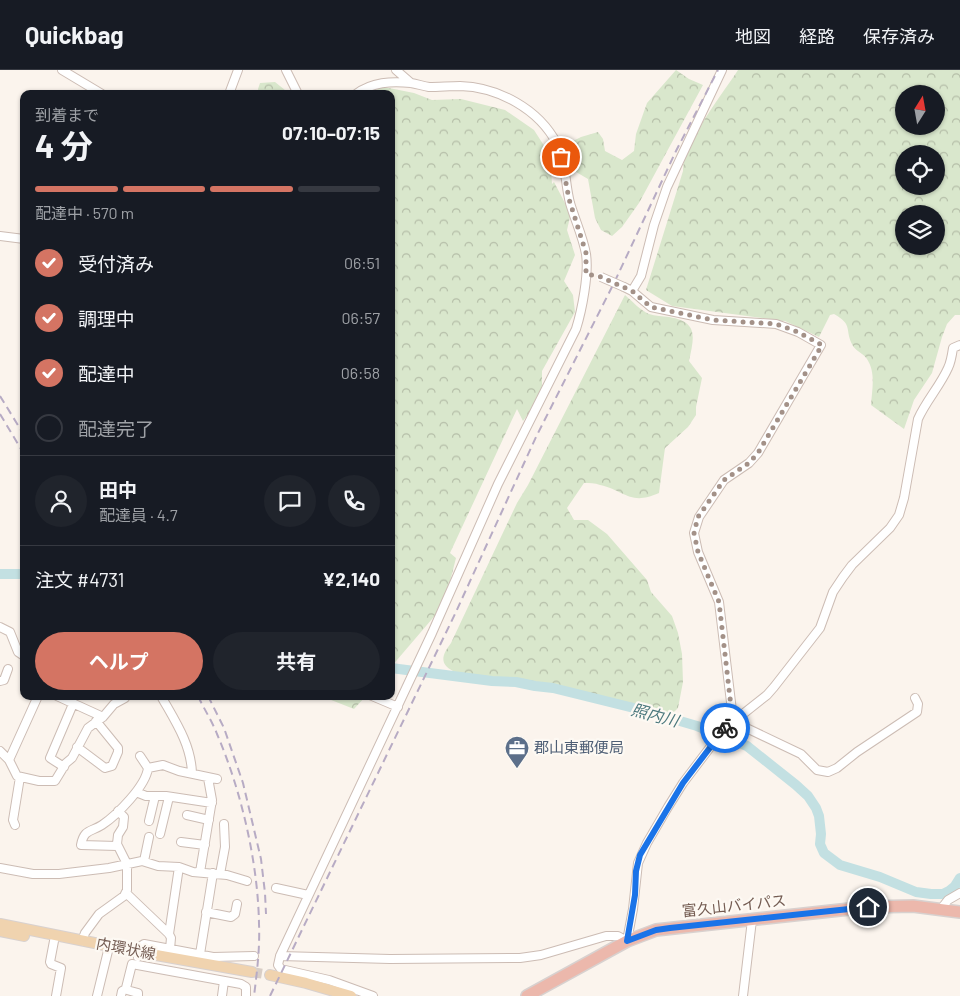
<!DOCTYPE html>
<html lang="ja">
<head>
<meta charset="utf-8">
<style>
	:root { --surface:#171b24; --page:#20242c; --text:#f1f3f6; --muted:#9ea1a6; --line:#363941; --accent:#d47463 }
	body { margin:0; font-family:Barlow,"Noto Sans JP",sans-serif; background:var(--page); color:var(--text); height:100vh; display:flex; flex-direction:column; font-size:19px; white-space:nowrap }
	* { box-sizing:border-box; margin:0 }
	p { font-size:16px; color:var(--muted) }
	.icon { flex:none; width:28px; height:28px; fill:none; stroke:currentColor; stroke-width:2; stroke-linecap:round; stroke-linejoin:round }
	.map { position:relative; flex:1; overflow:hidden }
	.side { position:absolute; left:20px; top:20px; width:375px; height:610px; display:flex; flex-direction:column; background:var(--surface); border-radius:10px; box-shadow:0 1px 4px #0004 }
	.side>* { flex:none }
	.needle { width:32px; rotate:11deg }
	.buttons { position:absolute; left:895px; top:15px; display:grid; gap:10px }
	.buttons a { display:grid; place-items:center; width:50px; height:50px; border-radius:50%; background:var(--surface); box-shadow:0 1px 4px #0004; font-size:25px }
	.pin { position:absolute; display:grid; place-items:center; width:42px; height:42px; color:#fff; margin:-21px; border:2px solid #fff; border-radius:50%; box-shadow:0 1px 5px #0007 }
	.courier { position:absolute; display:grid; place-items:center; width:50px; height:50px; margin:-25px; border:4px solid #1a73e8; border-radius:50%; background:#fff; color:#222; box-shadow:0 1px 6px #0007 }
	.headline em { font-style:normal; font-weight:700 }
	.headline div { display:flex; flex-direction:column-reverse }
	.headline { display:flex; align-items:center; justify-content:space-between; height:85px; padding:0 15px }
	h1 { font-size:32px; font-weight:700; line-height:38px }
	.bar { display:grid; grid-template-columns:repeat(4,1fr); gap:8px 5px; align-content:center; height:60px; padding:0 15px }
	.bar i { height:6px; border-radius:4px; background:var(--line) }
	.bar .on { background:var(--accent) }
	.bar p { grid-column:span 4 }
	.line { display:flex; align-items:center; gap:12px; padding:0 15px; border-top:1px solid var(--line) }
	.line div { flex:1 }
	.round { display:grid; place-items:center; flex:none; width:52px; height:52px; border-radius:26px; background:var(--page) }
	ol { padding:0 15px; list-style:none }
	li { display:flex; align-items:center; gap:15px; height:55px }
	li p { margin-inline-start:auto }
	li .icon { padding:5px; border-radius:50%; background:var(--accent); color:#fff; stroke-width:4 }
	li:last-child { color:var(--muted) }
	li i { width:28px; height:28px; border:2px solid var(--line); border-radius:50% }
	.primary-button { display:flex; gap:10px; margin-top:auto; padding:10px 15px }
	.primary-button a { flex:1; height:58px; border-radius:30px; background:var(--accent); color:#fff; font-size:20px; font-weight:700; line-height:58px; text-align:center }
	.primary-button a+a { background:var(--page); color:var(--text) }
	header { display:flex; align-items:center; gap:30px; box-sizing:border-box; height:70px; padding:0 25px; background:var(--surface); border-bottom:1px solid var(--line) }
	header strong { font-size:24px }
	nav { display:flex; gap:28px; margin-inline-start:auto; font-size:18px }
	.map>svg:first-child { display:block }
	.forest { fill:url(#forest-crowns); fill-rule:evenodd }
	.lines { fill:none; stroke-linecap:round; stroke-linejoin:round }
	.river { stroke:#c3e0e2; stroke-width:10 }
	.major-tunnel { stroke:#d9cec6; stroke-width:10; stroke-dasharray:10 5; stroke-linecap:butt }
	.minor-casing { stroke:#ccbcb4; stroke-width:10 }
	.major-casing { stroke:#d8d1cf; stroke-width:12 }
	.highway-casing { stroke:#d8d1cf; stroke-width:14 }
	.minor { stroke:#fff; stroke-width:8 }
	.major { stroke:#f0d3af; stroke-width:10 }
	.highway { stroke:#ecb8ac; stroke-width:11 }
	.rail { stroke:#b7abc4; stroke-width:2; stroke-dasharray:8 5; stroke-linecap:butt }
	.minor-bridge-casing { stroke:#ccbcb4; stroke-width:10; stroke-linecap:butt }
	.minor-bridge { stroke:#fff; stroke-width:8 }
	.done { stroke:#a39188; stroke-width:5; stroke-dasharray:0 9 }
	.route { stroke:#1a73e8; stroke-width:6 }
	.labels { text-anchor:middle; stroke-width:4.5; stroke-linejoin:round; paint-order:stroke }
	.service-label { font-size:15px; fill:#4e5e75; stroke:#fdf9f3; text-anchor:start }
	.street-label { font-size:15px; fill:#745c52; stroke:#fdf9f3 }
	.water-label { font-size:16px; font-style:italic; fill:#4b787d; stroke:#fdf9f3 }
</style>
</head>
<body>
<header>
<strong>Quickbag</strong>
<nav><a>地図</a><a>経路</a><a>保存済み</a></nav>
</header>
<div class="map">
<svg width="960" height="926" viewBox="0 0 960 926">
	<defs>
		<pattern id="forest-crowns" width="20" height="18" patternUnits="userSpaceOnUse" patternTransform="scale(1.25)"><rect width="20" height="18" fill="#d9e7cc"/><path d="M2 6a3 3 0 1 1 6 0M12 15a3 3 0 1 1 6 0" fill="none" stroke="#b5bea8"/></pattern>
	</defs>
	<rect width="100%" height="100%" fill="#fbf4ed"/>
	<path class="forest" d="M676,0L689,9L703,15L639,133L622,157L612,166L601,160L595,148L588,109L571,99V72L581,67L598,62L603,69L605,81L622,90L634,81L636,64L647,33Z
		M738,0H960V245H955L947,254L942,267L932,303L914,330L904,359L871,335C872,319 876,303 867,289C864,284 856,281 853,276C844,260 854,255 834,244L830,245L819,267L785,251L672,236L646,220L683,101C682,75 724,22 738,0ZM904,24H936V56H904ZM904,84H936V116H904ZM904,144H936V176H904Z
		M275,12L290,24H259L258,19L260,13Z
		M384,17L414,23L432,30L461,29L505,40L534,60L550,85L552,114L554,112L566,135L570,147L567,160L575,185L564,211L573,225L575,242L542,301V316L536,334L523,351L517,339L450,483L456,488L444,535L391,597V24H364Z
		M625,225C632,231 641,241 649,244C655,246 663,246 669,247C699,252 694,267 689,291L702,308L696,337V345L688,357L665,378L659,423C630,436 626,421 600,415C595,413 589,413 584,413L567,438L574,450H588L607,464L647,510L651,522L672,546L678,563L682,584L683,612L678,638L670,646C645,638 619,631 593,624C580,621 568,617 555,615C525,610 480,615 453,601C438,593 443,584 451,573L517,433L528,415Z
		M321,626H366L354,639Z"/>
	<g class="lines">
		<path class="river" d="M0,504H24
			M391,598L492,611L516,612L535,616L553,618L646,641L697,656L747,676L796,715L808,726L816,738L819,746L821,764L820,774L824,783L840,795L880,807L916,822L931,824H943L949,821L955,816L960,808"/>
		<path class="major-tunnel" d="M252,902L270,905"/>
		<defs>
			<path id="minor" d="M62,0L102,24
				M286,0L298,24
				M396,0L411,13
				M229,24L238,0
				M356,24C372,12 391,11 411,13C417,14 423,16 429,17C439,17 450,16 460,16C498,17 539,39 557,74C566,92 565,114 570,133C575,150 583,167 586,184C589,204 582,240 576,259L498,414L432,563L280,886L278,895L281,899L329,910L373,926
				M0,166L24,169
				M624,217L632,221L651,237L713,250L776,254L798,262L821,275L758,383L749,393L724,410L699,447L694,463L698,482L719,532L733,649L738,654L801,684L817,700L828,702L837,698L857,682L917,642L918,634L915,628
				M632,221L641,206L654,155L667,117L722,0
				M0,557L10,562L18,582L24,586
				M0,611L4,610L8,599
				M57,626L103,647
				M161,626C175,651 191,674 192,703
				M372,626L398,637
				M77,677L105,698L112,696L118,682V678L96,651
				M0,681L9,690L17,706L39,711H55L66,693L72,688L88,658L103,647L114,634L125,628
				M9,690L38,626
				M64,697L50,688L73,634
				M148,698L163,695L179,701L217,709
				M136,722L146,726H166L212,733
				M187,745L209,750
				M149,751L155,726
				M15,755L13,750L14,744L20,707
				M160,764L169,727
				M181,772L205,775
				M117,776L81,775C84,759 91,762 102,755C117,745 146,716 148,698L140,686
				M144,791L149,767
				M0,798L33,804H59L109,798L142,791L158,796L179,797L193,802L227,805L247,811
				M200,802L212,730L208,708
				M220,804L225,777L224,754
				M276,818L308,825
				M126,823L169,864L171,868L170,879
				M941,839L948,830L960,823
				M206,842L231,847L235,844L237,834
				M169,864L179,797
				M54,871L50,892L51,894L61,898L56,926
				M82,871L85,863L99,844L124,826L127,820V794L117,774L118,765L123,757L124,747L118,741
				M200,884L213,803
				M280,886L390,889L520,888L541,885L606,866H618L627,871L633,839L638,793L647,773L668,737L683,713L724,659L767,625L774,617L820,558L833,522L843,507L852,495L890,458L899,445L904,428L918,349C926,331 940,316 948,298C951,292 952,285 953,278L960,275
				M138,887L141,876L144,874L213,887L254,886
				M97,926L108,881
				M121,926L122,921L126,919
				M138,926V923L127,920L126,918L132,894L241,914L246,917V926
				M222,926L224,911
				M743,926L752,850"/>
			<path id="major" d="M0,854L139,882L252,902
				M0,861L24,866
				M270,905L306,913L351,926"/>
			<path id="highway" d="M527,926L627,871L656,860L868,837L913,836L960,842"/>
		</defs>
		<use href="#minor" class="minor-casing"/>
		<use href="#major" class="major-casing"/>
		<use href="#highway" class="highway-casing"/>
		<use href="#minor" class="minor"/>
		<use href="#major" class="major"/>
		<use href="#highway" class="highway"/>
		<path class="rail" d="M0,326L24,365
			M0,344L24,384
			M198,626C204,639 212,651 217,664C241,720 258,792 259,854C260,878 257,902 254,926
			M208,626L224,658L243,713L261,789L265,823L266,844
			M270,926L455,544L536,367L614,213L676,81L718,0"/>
		<defs>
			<path id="minor-bridge" d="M601,207L624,217"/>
		</defs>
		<use href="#minor-bridge" class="minor-bridge-casing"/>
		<use href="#minor-bridge" class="minor-bridge"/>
	</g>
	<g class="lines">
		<path class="done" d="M561,87L569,129L586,183V204L601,207L632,221L651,237L713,250L776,254L798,262L822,275L758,383L749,393L724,410L698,447L694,463L698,482L719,532L732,645L734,651L725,658"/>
		<path class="route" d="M725,658L683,713L640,785L636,801L635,825L627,871L656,860L670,858L868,837"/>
	</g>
	<defs>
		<symbol id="office-pin" viewBox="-11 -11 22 30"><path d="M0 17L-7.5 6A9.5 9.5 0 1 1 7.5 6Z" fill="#5c6f8a" stroke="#fdf9f3"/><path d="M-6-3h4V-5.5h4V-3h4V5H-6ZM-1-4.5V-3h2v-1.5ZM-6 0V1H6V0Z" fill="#fff"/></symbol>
	</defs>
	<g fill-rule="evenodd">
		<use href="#office-pin" x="503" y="664" width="28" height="38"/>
	</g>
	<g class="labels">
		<g class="service-label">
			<text x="534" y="683">郡山東郵便局</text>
		</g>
		<g class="street-label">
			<text transform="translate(734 836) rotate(-6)" y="5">富久山バイパス</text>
			<text transform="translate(126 879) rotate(11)" y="5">内環状線</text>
		</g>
		<g class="water-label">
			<text transform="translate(655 645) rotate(15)" y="6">照内川</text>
		</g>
	</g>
</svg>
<div class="buttons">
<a><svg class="needle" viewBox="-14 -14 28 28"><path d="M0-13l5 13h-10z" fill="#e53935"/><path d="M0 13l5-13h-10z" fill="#9ea1a6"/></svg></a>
<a><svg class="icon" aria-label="locate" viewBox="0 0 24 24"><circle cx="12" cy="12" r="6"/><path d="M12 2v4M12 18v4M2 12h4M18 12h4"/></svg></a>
<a><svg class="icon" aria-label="layers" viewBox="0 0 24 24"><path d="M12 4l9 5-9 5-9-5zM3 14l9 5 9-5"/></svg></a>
</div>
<div class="pin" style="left:561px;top:87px;background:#ea580c"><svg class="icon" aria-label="bag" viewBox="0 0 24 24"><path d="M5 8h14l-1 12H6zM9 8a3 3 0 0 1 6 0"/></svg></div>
<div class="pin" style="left:868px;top:837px;background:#1f2937"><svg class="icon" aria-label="home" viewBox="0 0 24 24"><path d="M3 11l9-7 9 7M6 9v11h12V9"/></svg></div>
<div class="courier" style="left:725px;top:658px"><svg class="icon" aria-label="bike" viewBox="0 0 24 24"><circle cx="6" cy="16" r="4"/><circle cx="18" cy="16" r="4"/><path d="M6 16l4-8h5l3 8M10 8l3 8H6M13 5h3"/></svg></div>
<section class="side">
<div class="headline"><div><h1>4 分</h1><p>到着まで</p></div><em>07:10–07:15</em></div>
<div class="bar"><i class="on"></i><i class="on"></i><i class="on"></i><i></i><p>配達中 · 570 m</p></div>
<ol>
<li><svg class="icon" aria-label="check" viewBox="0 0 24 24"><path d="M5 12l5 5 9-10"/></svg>受付済み<p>06:51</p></li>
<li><svg class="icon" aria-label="check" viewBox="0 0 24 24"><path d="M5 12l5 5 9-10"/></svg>調理中<p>06:57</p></li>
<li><svg class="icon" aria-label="check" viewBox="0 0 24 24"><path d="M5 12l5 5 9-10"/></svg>配達中<p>06:58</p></li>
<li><i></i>配達完了</li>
</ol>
<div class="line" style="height:90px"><a class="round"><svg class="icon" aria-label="person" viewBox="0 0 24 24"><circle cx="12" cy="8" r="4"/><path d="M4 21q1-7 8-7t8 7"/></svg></a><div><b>田中</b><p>配達員 · 4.7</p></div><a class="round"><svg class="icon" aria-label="chat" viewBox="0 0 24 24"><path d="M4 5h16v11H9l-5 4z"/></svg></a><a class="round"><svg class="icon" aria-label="phone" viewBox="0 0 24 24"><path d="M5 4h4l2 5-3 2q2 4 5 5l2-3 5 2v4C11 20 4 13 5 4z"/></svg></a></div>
<div class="line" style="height:65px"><div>注文 #4731</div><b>¥2,140</b></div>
<div class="primary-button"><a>ヘルプ</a><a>共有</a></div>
</section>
</div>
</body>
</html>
